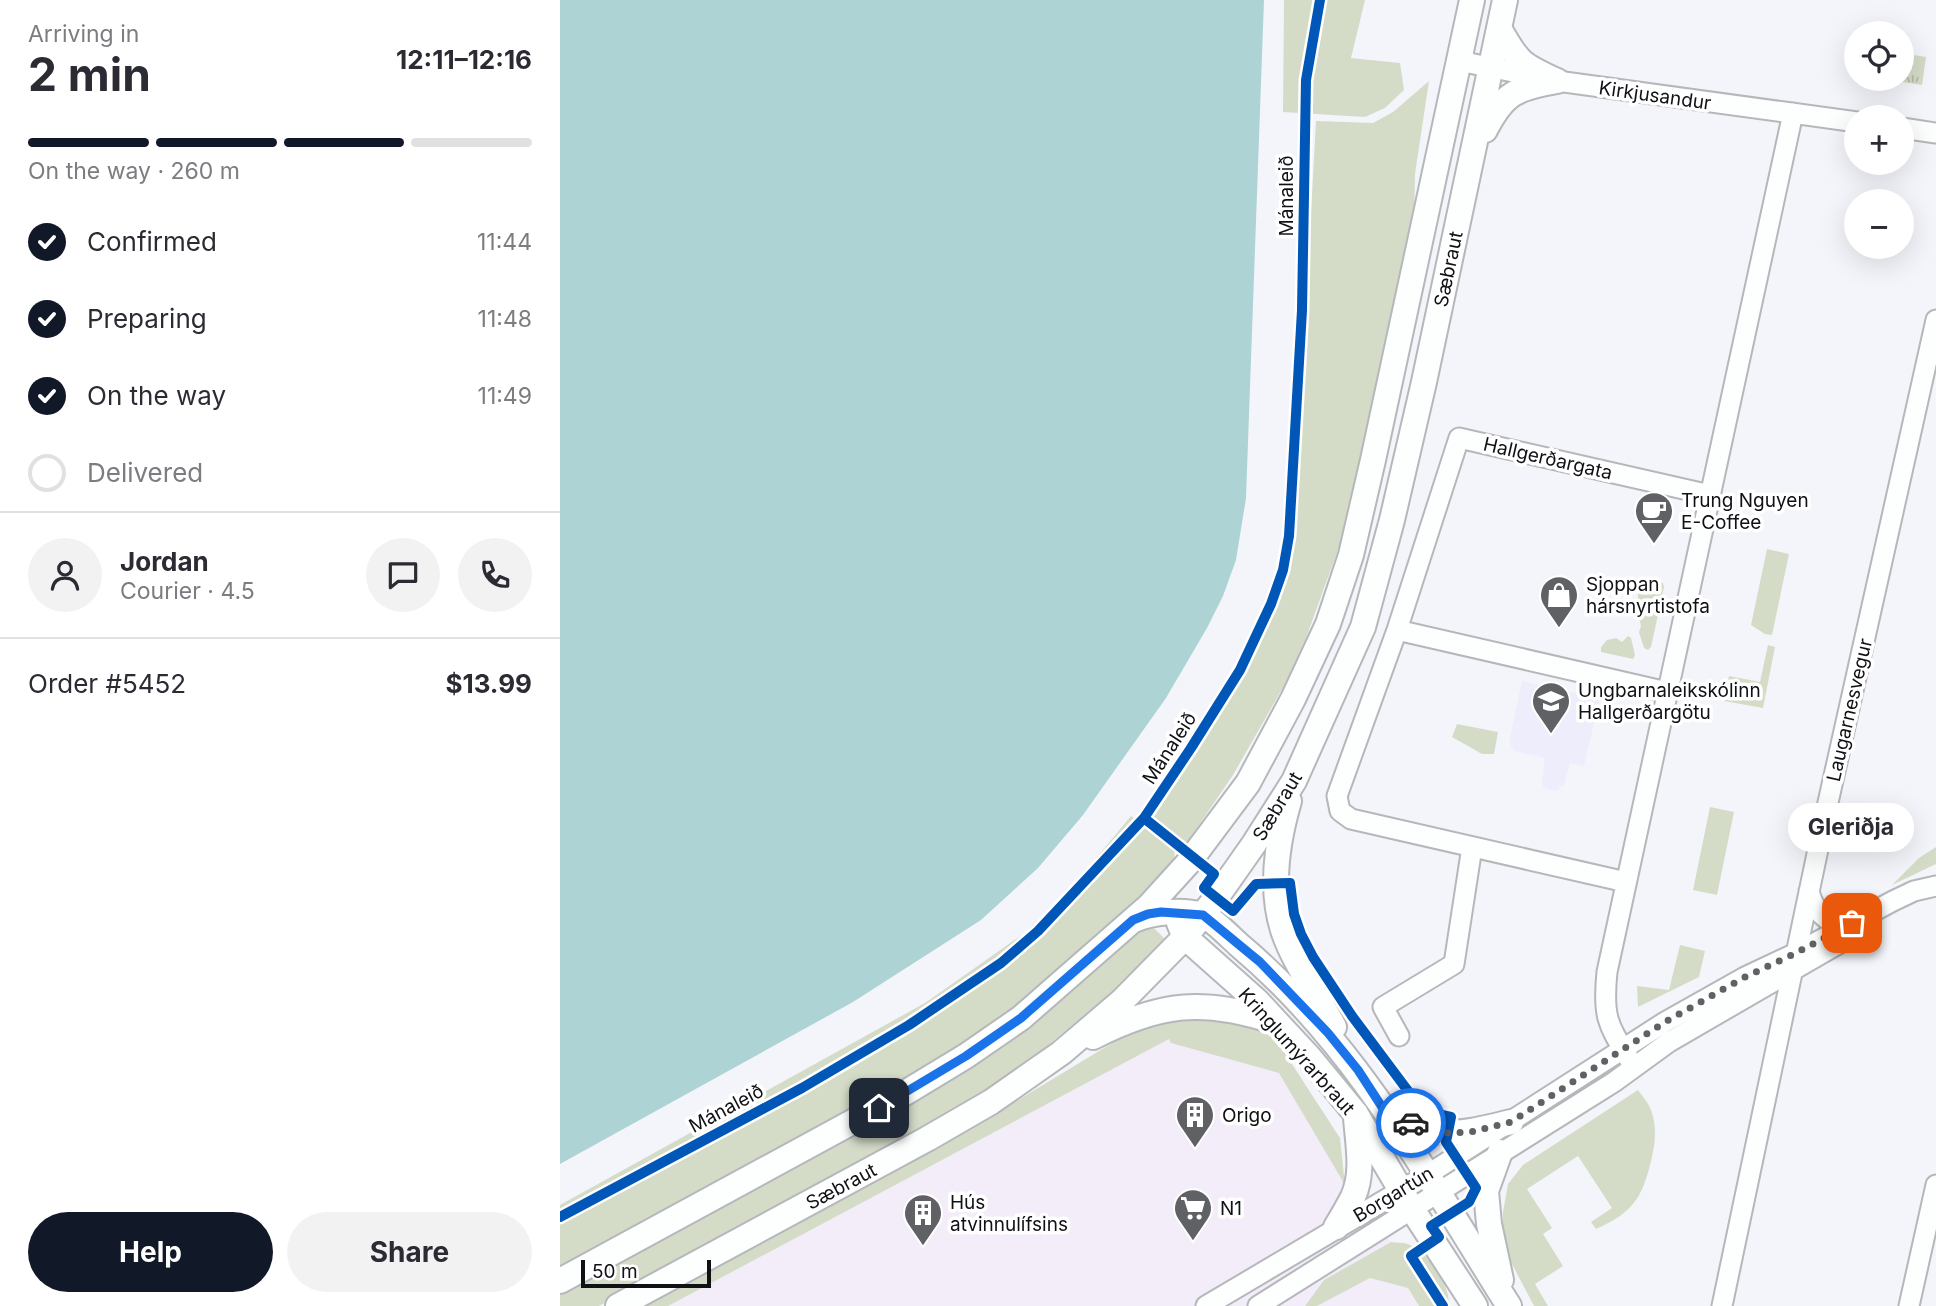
<!DOCTYPE html>
<html lang="en">
<head>
<meta charset="utf-8">
<style>
	:root { --surface:#fff; --page:#f2f2f3; --text:#2b2b33; --muted:#7c7c81; --line:#e1e1e2; --accent:#111827 }
	body { margin:0; font-family:Inter,sans-serif; background:var(--page); color:var(--text); height:100vh; display:flex; flex-direction:column; font-size:26px; white-space:nowrap }
	* { box-sizing:border-box; margin:0 }
	p { font-size:23px; color:var(--muted) }
	.icon { flex:none; width:38px; height:38px; fill:none; stroke:currentColor; stroke-width:2; stroke-linecap:round; stroke-linejoin:round }
	.map { position:relative; flex:1; overflow:hidden }
	.details { display:flex; flex-direction:column; background:var(--surface); width:560px }
	.details>* { flex:none }
	.tools { position:absolute; left:1284px; top:21px; display:grid; gap:14px }
	.tools a { display:grid; place-items:center; width:70px; height:70px; border-radius:50%; background:var(--surface); box-shadow:0 7px 28px #0002; font-size:35px }
	.scale { position:absolute; left:21px; bottom:18px; width:130px; box-sizing:border-box; padding-left:7px; border:4px solid #101115; border-top:0; font-size:19px; line-height:24px; white-space:nowrap; color:#101115; -webkit-text-stroke:5px #fff; paint-order:stroke }
	.pin { position:absolute; display:grid; place-items:center; width:60px; height:60px; color:#fff; margin:-30px; border-radius:14px; box-shadow:0 4px 10px #0006 }
	.courier { position:absolute; display:grid; place-items:center; width:70px; height:70px; margin:-35px; border:5px solid #1a73e8; border-radius:50%; background:#fff; color:#222; box-shadow:0 2px 9px #0007 }
	.bubble { position:absolute; height:49px; border-radius:24px; background:var(--surface); box-shadow:0 7px 28px #0002; font-size:23px; font-weight:700; line-height:49px; text-align:center }
	.summary em { font-style:normal; font-weight:700 }
	.summary div { display:flex; flex-direction:column-reverse }
	.summary { display:flex; align-items:center; justify-content:space-between; height:119px; padding:0 28px }
	h1 { font-size:46px; font-weight:700; line-height:52px }
	.bar { display:grid; grid-template-columns:repeat(4,1fr); gap:10px 7px; align-content:center; height:84px; padding:0 28px }
	.bar i { height:9px; border-radius:5px; background:var(--line) }
	.bar .selected { background:var(--accent) }
	.bar p { grid-column:span 4 }
	.line { display:flex; align-items:center; gap:18px; padding:0 28px; border-top:2px solid var(--line) }
	.line div { flex:1 }
	.round { display:grid; place-items:center; flex:none; width:74px; height:74px; border-radius:37px; background:var(--page) }
	ol { padding:0 28px; list-style:none }
	li { display:flex; align-items:center; gap:21px; height:77px }
	li p { margin-inline-start:auto }
	li .icon { padding:7px; border-radius:50%; background:var(--accent); color:#fff; stroke-width:4 }
	li:last-child { color:var(--muted) }
	li i { width:38px; height:38px; border:4px solid var(--line); border-radius:50% }
	.action { display:flex; gap:14px; margin-top:auto; padding:14px 28px }
	.action a { flex:1; height:80px; border-radius:42px; background:var(--accent); color:#fff; font-size:28px; font-weight:700; line-height:80px; text-align:center }
	.action a+a { background:var(--page); color:var(--text) }
	main { display:flex; flex:1; min-height:0 }
	.map>svg:first-child { display:block }
	.commercial { fill:#f3ecf9 }
	.education { fill:#eeedfc }
	.grass { fill:#d4dcc8 }
	.park { fill:url(#park-tufts) }
	.water { fill:#aed3d4 }
	.lines { fill:none; stroke-linecap:round; stroke-linejoin:round }
	.minor-casing { stroke:#b6b7bb; stroke-width:23 }
	.major-casing { stroke:#b6b7bb; stroke-width:28 }
	.minor { stroke:#fdfefe; stroke-width:19 }
	.major { stroke:#fdfefe; stroke-width:24 }
	.cycleway-casing { stroke:#fff; stroke-width:15 }
	.cycleway { stroke:#0057b8; stroke-width:10 }
	.done { stroke:#606165; stroke-width:7; stroke-dasharray:0 12.6 }
	.route { stroke:#1a73e8; stroke-width:9 }
	.labels { text-anchor:middle; stroke-width:7; stroke-linejoin:round; paint-order:stroke }
	.street-label { font-size:19px; fill:#101115; stroke:#fff }
	.poi-label { font-size:19px; fill:#101115; stroke:#fff; text-anchor:start }
</style>
</head>
<body>
<main>
<section class="details">
<div class="summary"><div><h1>2 min</h1><p>Arriving in</p></div><em>12:11–12:16</em></div>
<div class="bar"><i class="selected"></i><i class="selected"></i><i class="selected"></i><i></i><p>On the way · 260 m</p></div>
<ol>
<li><svg class="icon" aria-label="check" viewBox="0 0 24 24"><path d="M5 12l5 5 9-10"/></svg>Confirmed<p>11:44</p></li>
<li><svg class="icon" aria-label="check" viewBox="0 0 24 24"><path d="M5 12l5 5 9-10"/></svg>Preparing<p>11:48</p></li>
<li><svg class="icon" aria-label="check" viewBox="0 0 24 24"><path d="M5 12l5 5 9-10"/></svg>On the way<p>11:49</p></li>
<li><i></i>Delivered</li>
</ol>
<div class="line" style="height:126px"><a class="round"><svg class="icon" aria-label="person" viewBox="0 0 24 24"><circle cx="12" cy="8" r="4"/><path d="M4 21q1-7 8-7t8 7"/></svg></a><div><b>Jordan</b><p>Courier · 4.5</p></div><a class="round"><svg class="icon" aria-label="chat" viewBox="0 0 24 24"><path d="M4 5h16v11H9l-5 4z"/></svg></a><a class="round"><svg class="icon" aria-label="phone" viewBox="0 0 24 24"><path d="M5 4h4l2 5-3 2q2 4 5 5l2-3 5 2v4C11 20 4 13 5 4z"/></svg></a></div>
<div class="line" style="height:91px"><div>Order #5452</div><b>$13.99</b></div>
<div class="action"><a>Help</a><a>Share</a></div>
</section>
<div class="map">
<svg width="1376" height="1306" viewBox="0 0 1376 1306">
	<defs>
		<pattern id="park-tufts" width="24" height="20" patternUnits="userSpaceOnUse" patternTransform="scale(1.75)"><rect width="24" height="20" fill="#d4dcc8"/><path d="M3 7l-1-3M5 7V3M7 7l1-3M15 17l-1-3M17 17v-4M19 17l1-3" fill="none" stroke="#b5bcab"/></pattern>
	</defs>
	<rect width="100%" height="100%" fill="#f4f5fa"/>
	<path class="commercial" d="M609,1039L611,1043L719,1073L785,1185L831,1242L764,1280L745,1306H108Z
		M810,1278L848,1288L859,1306H757Z"/>
	<path class="education" d="M962,681L1040,698L1024,766L1010,763L1004,785L996,791L984,788L982,783L985,758L954,751L949,742Z"/>
	<path class="grass" d="M724,0H805L791,58L840,63L844,90L825,108L805,117L723,112Z
		M869,81L855,174L854,224L803,457L780,544L746,638L725,684L673,775L626,844L590,817L682,673L714,606L726,571L732,536L737,471L756,121L813,123L833,112Z
		M1207,549L1229,554L1212,635L1205,634L1191,625Z
		M1099,582L1103,583L1104,587L1091,647L1088,650L1084,648L1079,632L1081,626L1080,621L1075,618L1073,613L1078,607V595L1082,586Z
		M1068,636L1071,638L1075,655L1073,659L1041,652V647L1047,640L1056,638L1062,642Z
		M1208,645L1215,647L1203,708L1164,701L1169,676L1200,682Z
		M897,724L938,732L934,754H922L892,737Z
		M1150,807L1174,812L1157,895L1133,890Z
		M571,816L615,849L614,859L532,946L462,1007L390,1057L0,1272V1205L365,1003L466,932L512,887Z
		M1376,847V864L1332,885L1359,858Z
		M591,925L605,939L560,985L475,1056L410,1102L39,1306H0V1295L366,1095L453,1037L571,934Z
		M1120,945L1145,951L1139,977L1078,1007L1077,986L1109,990Z
		M625,1015L706,1024L780,1138L785,1185L719,1073L611,1043L609,1039L108,1306H82L420,1123L577,1028Z
		M1078,1090C1083,1097 1090,1105 1092,1113C1097,1129 1095,1145 1091,1161C1082,1199 1072,1213 1036,1229L1031,1222L1052,1208L1018,1156L967,1189L992,1228L983,1234L1003,1266L975,1284L988,1306H974L943,1247V1212L948,1184L963,1165Z
		M831,1242C837,1243 843,1242 848,1244C869,1253 890,1284 889,1306H859L848,1288L810,1278L757,1306H745L764,1280Z"/>
	<path class="park" d="M1342,53L1366,57L1362,85L1324,79H1342Z"/>
	<path class="water" d="M0,0H704L686,498L676,560L663,596L647,628L606,698L523,815L478,868L421,920L293,1002L0,1164Z"/>
	<g class="lines">
		<defs>
			<path id="minor" d="M900,53L909,63L997,81L1297,122
				M1342,128L1376,133
				M837,630L1107,692
				M1066,882L791,819L780,811L777,796L837,630L899,438L1150,495
				M1249,891C1254,911 1265,922 1284,927
				M839,1036L823,1007L894,964L912,847
				M1074,1067C1049,1026 1042,1021 1047,972L1233,113
				M646,1306L867,1175L1105,1022L1185,977L1236,953L1333,901L1354,891L1376,886
				M698,1306L1054,1082L1109,1042L1285,940
				M1162,1306L1265,816L1376,320
				M1349,1306L1376,1185"/>
			<path id="major" d="M939,28C958,63 962,65 997,81
				M925,130C944,93 956,88 997,81
				M729,801C717,842 710,889 723,930C733,961 759,998 774,1027
				M574,920C592,912 622,909 642,915C652,918 670,937 679,945C797,1044 868,1178 949,1306
				M619,923L625,937L697,1001L749,1057L796,1114L852,1209L915,1306
				M533,1037C600,1003 642,998 713,1021
				M825,1108C879,1139 891,1137 951,1122
				M940,1152L926,1191L929,1224L941,1280
				M776,1227C782,1217 788,1207 793,1197C804,1173 798,1144 796,1118
				M0,1281L340,1096L406,1056L461,1018L589,906L629,862L688,783L733,699L768,624L791,555L813,460L912,0
				M58,1306L367,1139L431,1102L501,1053L562,1001L625,937L656,898L694,844L734,781L803,627L832,520L864,382L945,0"/>
		</defs>
		<use href="#minor" class="minor-casing"/>
		<use href="#major" class="major-casing"/>
		<use href="#minor" class="minor"/>
		<use href="#major" class="major"/>
		<defs>
			<path id="cycleway" d="M584,818L654,874L644,888L673,911L696,884L730,883L734,914L741,934L753,957L792,1016L857,1103L873,1113L891,1117L886,1142L916,1188L909,1202L871,1226L879,1237L851,1256L883,1306
				M0,1217L242,1088L349,1025L441,963L478,931L584,818L631,748L680,670L711,604L723,570L729,536L742,310L746,80L760,0"/>
		</defs>
		<use href="#cycleway" class="cycleway-casing"/>
		<use href="#cycleway" class="cycleway"/>
	</g>
	<g class="lines">
		<path class="done" d="M851,1123L888,1133L911,1132L951,1122L1105,1022L1185,977L1236,953L1292,923"/>
		<path class="route" d="M319,1108L406,1056L461,1018L573,920L588,914L601,912L643,915L700,962L768,1033L798,1070L822,1107L851,1123"/>
	</g>
	<defs>
		<symbol id="cafe-pin" viewBox="-11 -11 22 30"><path d="M0 17L-7.5 6A9.5 9.5 0 1 1 7.5 6Z" fill="#606165" stroke="#fff"/><path d="M-5.5-4.5H6V0H3Q3 3.5 0 3.5H-2.5Q-5.5 3.5-5.5 0ZM3-3.2v2h1.7v-2ZM-6 4.5H4V6H-6Z" fill="#fff"/></symbol>
		<symbol id="shop-pin" viewBox="-11 -11 22 30"><path d="M0 17L-7.5 6A9.5 9.5 0 1 1 7.5 6Z" fill="#606165" stroke="#fff"/><path d="M-5-2.5h2.3a2.7 3.5 0 0 1 5.4 0H5L5.5 6h-11ZM-1.5-2.5h3a1.5 2.3 0 0 0-3 0Z" fill="#fff"/></symbol>
		<symbol id="school-pin" viewBox="-11 -11 22 30"><path d="M0 17L-7.5 6A9.5 9.5 0 1 1 7.5 6Z" fill="#606165" stroke="#fff"/><path d="M0-5L7-2L0 1L-7-2ZM-4 1L0 2.5L4 1V4Q0 6-4 4Z" fill="#fff"/></symbol>
		<symbol id="building-pin" viewBox="-11 -11 22 30"><path d="M0 17L-7.5 6A9.5 9.5 0 1 1 7.5 6Z" fill="#606165" stroke="#fff"/><path d="M-4-6H4V6H1V3H-1V6H-4ZM-2.5-4.3h1.7v1.8h-1.7ZM.8-4.3h1.7v1.8H.8ZM-2.5-1h1.7V.8h-1.7ZM.8-1h1.7V.8H.8Z" fill="#fff"/></symbol>
		<symbol id="supermarket-pin" viewBox="-11 -11 22 30"><path d="M0 17L-7.5 6A9.5 9.5 0 1 1 7.5 6Z" fill="#606165" stroke="#fff"/><path d="M-6-5.5h2.5l.6 2H6L4.5 2H-2.5L-4.4-4H-6ZM-1.5 3.2a1.3 1.3 0 1 0 .1 0ZM3 3.2a1.3 1.3 0 1 0 .1 0Z" fill="#fff"/></symbol>
	</defs>
	<g fill-rule="evenodd">
		<use href="#cafe-pin" x="1072" y="489" width="44" height="60"/>
		<use href="#shop-pin" x="977" y="573" width="44" height="60"/>
		<use href="#school-pin" x="969" y="679" width="44" height="60"/>
		<use href="#building-pin" x="613" y="1093" width="44" height="60"/>
		<use href="#supermarket-pin" x="611" y="1186" width="44" height="60"/>
		<use href="#building-pin" x="341" y="1191" width="44" height="60"/>
	</g>
	<g class="labels">
		<g class="street-label">
			<text transform="translate(1095 95) rotate(8)" y="7">Kirkjusandur</text>
			<text transform="translate(726 196) rotate(-90)" y="7">Mánaleið</text>
			<text transform="translate(888 269) rotate(-78)" y="7">Sæbraut</text>
			<text transform="translate(988 458) rotate(13)" y="7">Hallgerðargata</text>
			<text transform="translate(1289 710) rotate(-77)" y="7">Laugarnesvegur</text>
			<text transform="translate(609 748) rotate(-57)" y="7">Mánaleið</text>
			<text transform="translate(717 806) rotate(-59)" y="7">Sæbraut</text>
			<text transform="translate(737 1051) rotate(48)" y="7">Kringlumýrarbraut</text>
			<text transform="translate(166 1108) rotate(-28)" y="7">Mánaleið</text>
			<text transform="translate(281 1186) rotate(-28)" y="7">Sæbraut</text>
			<text transform="translate(833 1194) rotate(-31)" y="7">Borgartún</text>
		</g>
		<g class="poi-label">
			<text x="1121" y="507">Trung Nguyen<tspan x="1121" dy="22">E-Coffee</tspan></text>
			<text x="1026" y="591">Sjoppan<tspan x="1026" dy="22">hársnyrtistofa</tspan></text>
			<text x="1018" y="697">Ungbarnaleikskólinn<tspan x="1018" dy="22">Hallgerðargötu</tspan></text>
			<text x="662" y="1122">Origo</text>
			<text x="390" y="1209">Hús<tspan x="390" dy="22">atvinnulífsins</tspan></text>
			<text x="660" y="1215">N1</text>
		</g>
	</g>
</svg>
<div class="tools">
<a><svg class="icon" aria-label="locate" viewBox="0 0 24 24"><circle cx="12" cy="12" r="6"/><path d="M12 2v4M12 18v4M2 12h4M18 12h4"/></svg></a>
<a>+</a>
<a>−</a>
</div>
<div class="scale">50 m</div>
<div class="pin" style="left:1292px;top:923px;background:#ea580c"><svg class="icon" aria-label="bag" viewBox="0 0 24 24"><path d="M5 8h14l-1 12H6zM9 8a3 3 0 0 1 6 0"/></svg></div>
<div class="pin" style="left:319px;top:1108px;background:#1f2937"><svg class="icon" aria-label="home" viewBox="0 0 24 24"><path d="M3 11l9-7 9 7M6 9v11h12V9"/></svg></div>
<div class="courier" style="left:851px;top:1123px"><svg class="icon" aria-label="car" viewBox="0 0 24 24"><path d="M5 17H2v-5l4-1 3-4h7l3 4 3 1v5h-3M9 17h6M6 11h13"/><circle cx="7" cy="17" r="2"/><circle cx="17" cy="17" r="2"/></svg></div>
<div class="bubble" style="left:1228px;top:803px;width:126px">Gleriðja</div>
</div>
</main>
</body>
</html>
